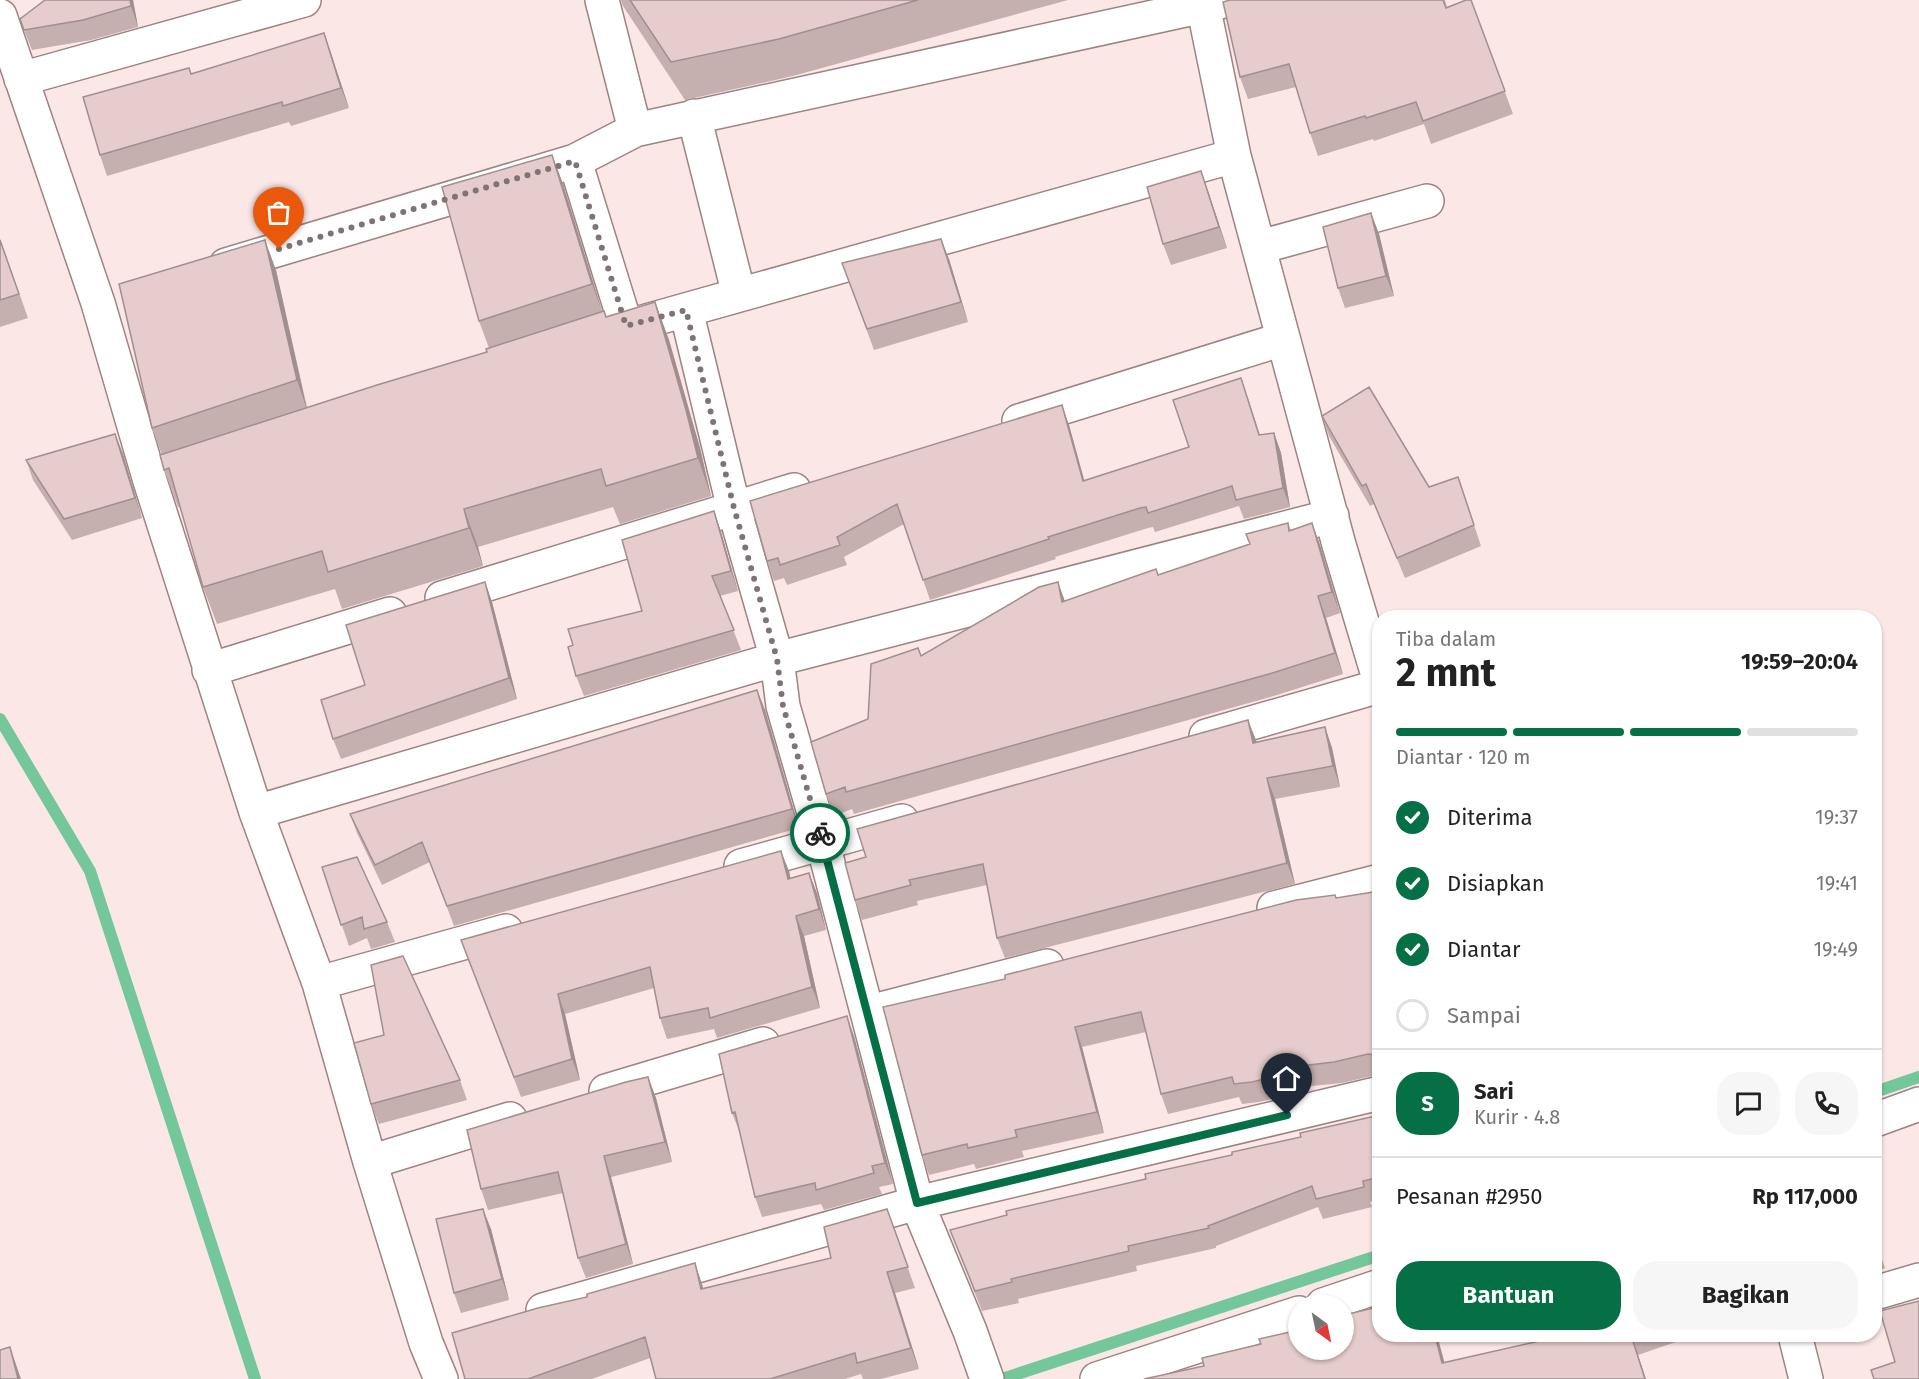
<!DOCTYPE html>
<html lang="id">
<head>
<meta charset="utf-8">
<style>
	:root { --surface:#fff; --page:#f6f6f6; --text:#222; --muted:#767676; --line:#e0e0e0; --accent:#056f46 }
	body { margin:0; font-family:"Fira Sans",sans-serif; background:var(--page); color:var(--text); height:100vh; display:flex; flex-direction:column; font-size:22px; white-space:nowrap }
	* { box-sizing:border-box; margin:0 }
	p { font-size:20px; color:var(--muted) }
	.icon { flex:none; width:33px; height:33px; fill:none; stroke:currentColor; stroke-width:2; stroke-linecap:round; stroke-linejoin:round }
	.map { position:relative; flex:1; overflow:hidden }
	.panel { position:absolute; left:1372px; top:610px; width:510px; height:732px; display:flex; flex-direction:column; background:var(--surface); border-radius:24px; box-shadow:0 2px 4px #0004 }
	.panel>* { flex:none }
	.needle { width:39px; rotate:147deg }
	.controls { position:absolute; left:1288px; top:1294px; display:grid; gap:12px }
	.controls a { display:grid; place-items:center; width:66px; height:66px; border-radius:50%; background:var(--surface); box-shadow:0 2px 4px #0004; font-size:30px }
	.pin { position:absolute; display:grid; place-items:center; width:51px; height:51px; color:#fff; margin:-62px -26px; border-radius:50% 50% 50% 0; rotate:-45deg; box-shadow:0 0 6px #0007 }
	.pin .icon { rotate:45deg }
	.courier { position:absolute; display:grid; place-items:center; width:60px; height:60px; margin:-30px; border:4px solid #056f46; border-radius:50%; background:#fff; color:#222; box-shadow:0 2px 8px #0007 }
	.headline em { font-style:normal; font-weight:700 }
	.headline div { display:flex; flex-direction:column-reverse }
	.headline { display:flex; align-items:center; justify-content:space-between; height:102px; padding:0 24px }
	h1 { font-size:39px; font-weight:700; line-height:45px }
	.bar { display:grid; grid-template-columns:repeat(4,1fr); gap:9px 6px; align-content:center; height:72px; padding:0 24px }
	.bar i { height:8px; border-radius:4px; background:var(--line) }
	.bar .current { background:var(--accent) }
	.bar p { grid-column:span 4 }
	.line { display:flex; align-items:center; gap:15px; padding:0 24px; border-top:2px solid var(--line) }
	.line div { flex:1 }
	.round { display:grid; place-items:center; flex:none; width:63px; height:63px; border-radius:24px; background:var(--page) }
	ol { padding:0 24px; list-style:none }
	li { display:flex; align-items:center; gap:18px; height:66px }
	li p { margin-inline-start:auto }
	li .icon { padding:6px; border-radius:50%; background:var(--accent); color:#fff; stroke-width:4 }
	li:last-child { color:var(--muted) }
	li i { width:33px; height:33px; border:3px solid var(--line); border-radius:50% }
	.cta { display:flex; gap:12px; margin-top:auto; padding:12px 24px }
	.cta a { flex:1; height:69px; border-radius:24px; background:var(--accent); color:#fff; font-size:24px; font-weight:700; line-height:69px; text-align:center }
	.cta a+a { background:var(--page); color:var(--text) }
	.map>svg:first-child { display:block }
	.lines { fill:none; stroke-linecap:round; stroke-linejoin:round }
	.stream { stroke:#74c79a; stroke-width:12 }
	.minor-casing { stroke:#9d8484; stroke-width:36 }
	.minor { stroke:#fff; stroke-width:33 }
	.wall { fill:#c6afaf }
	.shaded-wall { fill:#a18f8f }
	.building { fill:#e6cccc; stroke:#a18f8f; stroke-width:1.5 }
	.done { stroke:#807373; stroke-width:6; stroke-dasharray:0 10.8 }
	.route { stroke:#056f46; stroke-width:8 }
</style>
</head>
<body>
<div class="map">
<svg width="1919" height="1379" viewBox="0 0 1919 1379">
	<rect width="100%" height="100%" fill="#fce7e7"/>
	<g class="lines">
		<path class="stream" d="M0,719L90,871L255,1379
			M1875,1092L1919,1077
			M1002,1379L1380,1255"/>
		<defs>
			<path id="minor" d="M602,0L635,130
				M1202,0L1234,156L1339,545L1380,682
				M0,16L98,303L150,481L256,812L319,983L370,1162L426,1343L441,1379
				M21,79L304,0
				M694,116L739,295
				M575,161L626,326
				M1260,247L1427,201
				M226,265L575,161L635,130L1204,6L1227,0
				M686,310L734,509L777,659L783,706L823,844L917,1203L970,1331L987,1379
				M618,329L1234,156
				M1019,421L1283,339
				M442,598L794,490
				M209,670L390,614
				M1206,736L1380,686
				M256,812L777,659L1332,516
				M741,866L902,821
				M1274,908L1380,881
				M319,983L506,931
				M885,1008L1047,966
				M606,1091L763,1044
				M1875,1120L1919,1104
				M370,1162L510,1119
				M1875,1293L1919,1280
				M1323,1305L1380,1286
				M543,1310L917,1203L1380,1093
				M1795,1335L1806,1379
				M1097,1379L1299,1313"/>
		</defs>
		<use href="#minor" class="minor-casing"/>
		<use href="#minor" class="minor"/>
	</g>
	<path class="wall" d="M45,0H133L138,27L91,40L32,50L24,30Z
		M621,0H1068L793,76L685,100L623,6Z
		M1230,0H1445L1447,7L1471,0L1513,114L1431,144L1424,124L1374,141L1373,139L1318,156L1310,133L1296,87L1248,99L1240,77Z
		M324,33L349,108L291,126L289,122L107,176L100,155L191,74Z
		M552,155L563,184L602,311H604L607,317L655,302L669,340L700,448L711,496L620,524L613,507L478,547L483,566L342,609L335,589L217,624L203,587L180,507H178L164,470L162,455L152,428L276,270L307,407L487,352L489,348L479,321Z
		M1201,171L1227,248L1171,265L1163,244Z
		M1371,213L1379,234L1394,296L1345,308L1338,288Z
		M0,239L28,318L0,327Z
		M949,259L968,322L874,350L842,263Z
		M1248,398L1260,435L1274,433L1281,453L1290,507L1244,519L1239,506L1155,532L1153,527L1148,528L1055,557L1056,559L930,600L904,524L844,557L847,565L787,585L784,578L774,581L767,561L1069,425L1084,481L1189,447Z
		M1322,416L1429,487L1465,498L1481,546L1405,578L1374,504L1370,506L1329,436Z
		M115,434L123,454L142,518L72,540L33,480L26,460Z
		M714,511L721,532L738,591L720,596L741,650L584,696L576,676L573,645L642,611Z
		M1288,523L1291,530L1312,523L1320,545L1340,613L1326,618L1343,674L1277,695L854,814L852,809L834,816L826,794L868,719L921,656L1065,601L1158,575L1250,544Z
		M485,582L492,602L517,699L341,759L333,739L365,685Z
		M757,690L765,710L799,828L454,926L430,862L382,885L357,833L350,814Z
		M1325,727L1332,748L1340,787L1275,799L1295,884L1005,958L997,938L987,885L917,901L918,905L862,920L855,900L1256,742Z
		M322,867L387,922L395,942L371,949L367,938L349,946Z
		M789,871L790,879L817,893L826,930L804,936L820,1008L717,1038L714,1029L667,1039L660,1018L654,988L565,1014L580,1080L521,1097L461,940Z
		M1380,891V1075H1376L1342,1083L1283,1089L1284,1096L1259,1102L1242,1104L1239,1097L1168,1114L1161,1094L1146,1032L1082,1047L1104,1133L1022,1151L1024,1157L976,1169L974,1164L929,1175L922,1155L1005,979L1336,898Z
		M854,1036L893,1184L879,1187L882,1194L824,1210L821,1204L762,1217L755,1197L740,1133L732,1113Z
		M648,1077L656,1098L672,1162L611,1177L633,1264L586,1278L578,1258L563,1193L488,1210L481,1189Z
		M460,1080L467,1100L379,1124L371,1104Z
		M1380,1115V1199L1370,1202L1372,1207L1323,1219L1318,1207L1216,1246V1248L1136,1266L1137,1271L1018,1299L1019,1303L982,1311L950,1230L1301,1137Z
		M887,1209L915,1288L895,1293L919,1369L881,1379H863L861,1374L845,1379H656L650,1358L592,1379H465L587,1297L695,1263L703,1289L831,1258Z
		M491,1229L509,1300L461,1313L454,1293Z
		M1875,1240L1885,1268L1875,1272Z
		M1560,1335H1696L1638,1355L1444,1363L1561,1336Z"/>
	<path class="shaded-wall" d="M130,0H133L138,27L131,6Z
		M324,33L331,53L349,108L341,88Z
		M552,155L563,184L603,314L592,284Z
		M1201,171L1208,191L1227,248L1219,227Z
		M1371,213L1379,234L1394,296L1386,276Z
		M941,239L949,259L968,322L961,302Z
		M265,240L276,270L307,410L297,380Z
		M655,302L669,340L700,448L711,496L698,458Z
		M1062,405L1069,425L1090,501L1083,481Z
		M1274,433L1281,453L1290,507L1283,488Z
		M115,434L123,454L142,518L135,498Z
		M464,509L478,547L483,566L469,528Z
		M714,511L721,532L738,591L731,571Z
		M1312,523L1320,545L1340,613L1332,592Z
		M485,582L492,602L517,699L509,678Z
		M1058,582L1066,604L1062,602Z
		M1318,596L1326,618L1343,674L1335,653Z
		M757,690L765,710L799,828L792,809Z
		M1248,720L1256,740L1260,763L1253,743Z
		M1325,727L1332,748L1340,787L1333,766Z
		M1267,778L1275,799L1295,884L1287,863Z
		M781,851L789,871L795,900L788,879Z
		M809,873L817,893L826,930L819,909Z
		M796,916L804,936L820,1008L812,987Z
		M558,994L565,1014L580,1080L572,1059Z
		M847,1016L854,1036L893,1184L885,1163Z
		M1075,1027L1082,1047L1104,1133L1097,1112Z
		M1276,1069L1283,1089L1284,1096L1277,1076Z
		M648,1077L656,1098L672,1162L665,1142Z
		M604,1156L611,1177L633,1264L626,1244Z
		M483,1209L491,1229L509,1300L502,1279Z
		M695,1263L702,1284L708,1310L701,1289Z
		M887,1272L895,1293L919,1369L911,1348Z
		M1435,1335H1437L1449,1379L1442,1363Z
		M1631,1335L1638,1355L1646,1379H1645Z
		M10,1347L21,1379H18Z"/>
	<path class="building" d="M45,0H130L131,6L83,20L24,30L20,19Z
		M630,0H918L779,39L671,62Z
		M1230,0H1443L1446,8L1466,0H1471L1505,91L1423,121L1416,102L1366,118L1365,116L1310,133L1289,64L1240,77L1223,2Z
		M324,33L341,88L283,106L282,102L100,155L83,97L189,68L191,74Z
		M552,155L592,284L479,321L442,187Z
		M1201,171L1219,227L1163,244L1147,187Z
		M1371,213L1386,276L1338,288L1323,227Z
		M941,239L961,302L867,329L842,263Z
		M0,240L19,294L0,300Z
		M265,240L297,380L152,428L119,284Z
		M655,302L686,410L698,458L606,486L601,469L464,509L469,528L328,572L322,551L203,587L169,468L164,470L160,455L377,385L487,352L486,349L604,311L606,317Z
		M1241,378L1259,435L1274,433L1283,488L1236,500L1232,486L1148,513L1146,507L1140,508L1048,537L1049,539L923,580L897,504L837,537L840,545L780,565L778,558L767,561L750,501L1062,405L1083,481L1189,447L1173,400Z
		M1369,387L1429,487L1458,477L1474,525L1397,558L1366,484L1362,486L1322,416Z
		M115,434L135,498L64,519L26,460Z
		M714,511L731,571L712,576L734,630L576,676L568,647L573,645L568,629L642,611L622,540Z
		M1288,523L1289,531L1312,523L1332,592L1318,596L1335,653L1269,674L846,792L845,787L826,794L811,742L868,719L871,664L918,648L921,656L1039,587L1058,582L1062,602L1156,569L1158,575L1250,544L1246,534Z
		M485,582L509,678L333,739L321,700L365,685L346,625Z
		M757,690L792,809L447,906L422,842L375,865L350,814Z
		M1248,720L1253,743L1325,727L1333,766L1267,778L1287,863L997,938L983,864L909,880L911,885L855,900L845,863L866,857L857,829Z
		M781,851L788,879L809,873L819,909L796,916L812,987L710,1018L708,1008L660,1018L650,967L558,994L572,1059L514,1077L461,940Z
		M357,857L387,922L364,929L362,917L341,925L322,867Z
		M1380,891V1056L1377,1055L1368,1054L1334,1062L1276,1069L1277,1076L1252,1082L1234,1084L1232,1077L1161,1094L1141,1012L1075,1027L1097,1112L1015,1130L1017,1137L968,1148L967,1144L922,1155L883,1007L1005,979V975L1296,900L1335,895L1336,898Z
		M403,956L460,1080L371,1104L354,1043L384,1035L371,965Z
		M847,1016L885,1163L872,1166L874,1173L816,1190L815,1183L755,1197L735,1112L732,1113L719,1054Z
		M648,1077L665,1142L604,1156L626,1244L578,1258L558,1172L481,1189L467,1130L626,1082Z
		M1380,1115V1177L1363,1181L1364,1187L1316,1199L1312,1186L1208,1226L1209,1228L1128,1246L1129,1251L1011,1279L1012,1282L975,1291L950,1230L1007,1215L1006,1211L1146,1179L1145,1174L1232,1155V1152L1301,1137L1300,1133Z
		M483,1209L502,1279L454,1293L436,1219Z
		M887,1209L908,1267L887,1272L911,1348L857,1363L855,1353L770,1379H656L645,1337L528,1379H465L452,1333L538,1308L587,1297V1294L695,1263L701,1289L831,1258L824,1227Z
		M1875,1240L1878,1248L1875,1249Z
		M1919,1301V1379H1874L1871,1370L1895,1362L1880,1311Z
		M1380,1303V1335H1435L1442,1363L1561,1336L1560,1335H1631L1645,1379H1144L1204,1366L1202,1358L1261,1344L1259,1339L1299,1330V1350H1344V1315L1378,1307L1377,1304Z
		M10,1347L18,1379H0V1350Z"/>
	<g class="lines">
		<path class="done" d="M279,249L575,161L626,326L686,310L734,508L777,659L783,706L820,833"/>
		<path class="route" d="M820,833L917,1203L1287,1115"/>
	</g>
</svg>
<div class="controls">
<a><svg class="needle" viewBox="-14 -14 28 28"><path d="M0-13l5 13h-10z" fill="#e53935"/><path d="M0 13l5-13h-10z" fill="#767676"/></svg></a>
</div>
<div class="pin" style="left:279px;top:249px;background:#ea580c"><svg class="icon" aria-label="bag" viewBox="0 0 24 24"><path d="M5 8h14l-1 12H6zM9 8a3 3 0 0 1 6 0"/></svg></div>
<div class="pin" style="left:1287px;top:1115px;background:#1f2937"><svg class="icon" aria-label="home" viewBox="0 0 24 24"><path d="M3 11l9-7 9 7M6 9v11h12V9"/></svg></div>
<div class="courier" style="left:820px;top:833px"><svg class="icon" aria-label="bike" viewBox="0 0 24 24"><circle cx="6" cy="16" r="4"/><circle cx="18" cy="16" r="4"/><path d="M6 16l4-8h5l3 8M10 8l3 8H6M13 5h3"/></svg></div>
<section class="panel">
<div class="headline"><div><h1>2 mnt</h1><p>Tiba dalam</p></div><em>19:59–20:04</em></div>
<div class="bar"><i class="current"></i><i class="current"></i><i class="current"></i><i></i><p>Diantar · 120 m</p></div>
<ol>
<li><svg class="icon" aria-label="check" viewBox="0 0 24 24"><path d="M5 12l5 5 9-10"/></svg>Diterima<p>19:37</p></li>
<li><svg class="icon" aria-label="check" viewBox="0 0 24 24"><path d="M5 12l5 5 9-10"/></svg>Disiapkan<p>19:41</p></li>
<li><svg class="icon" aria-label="check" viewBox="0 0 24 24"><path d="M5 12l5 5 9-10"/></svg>Diantar<p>19:49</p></li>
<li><i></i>Sampai</li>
</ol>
<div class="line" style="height:108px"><b class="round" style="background:var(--accent);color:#fff">S</b><div><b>Sari</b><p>Kurir · 4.8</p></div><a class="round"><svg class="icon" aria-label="chat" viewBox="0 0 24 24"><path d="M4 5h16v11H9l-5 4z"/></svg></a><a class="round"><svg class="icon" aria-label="phone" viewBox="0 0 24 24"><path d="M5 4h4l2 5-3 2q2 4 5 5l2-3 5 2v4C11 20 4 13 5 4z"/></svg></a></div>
<div class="line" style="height:78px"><div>Pesanan #2950</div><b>Rp 117,000</b></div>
<div class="cta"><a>Bantuan</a><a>Bagikan</a></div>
</section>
</div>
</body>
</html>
